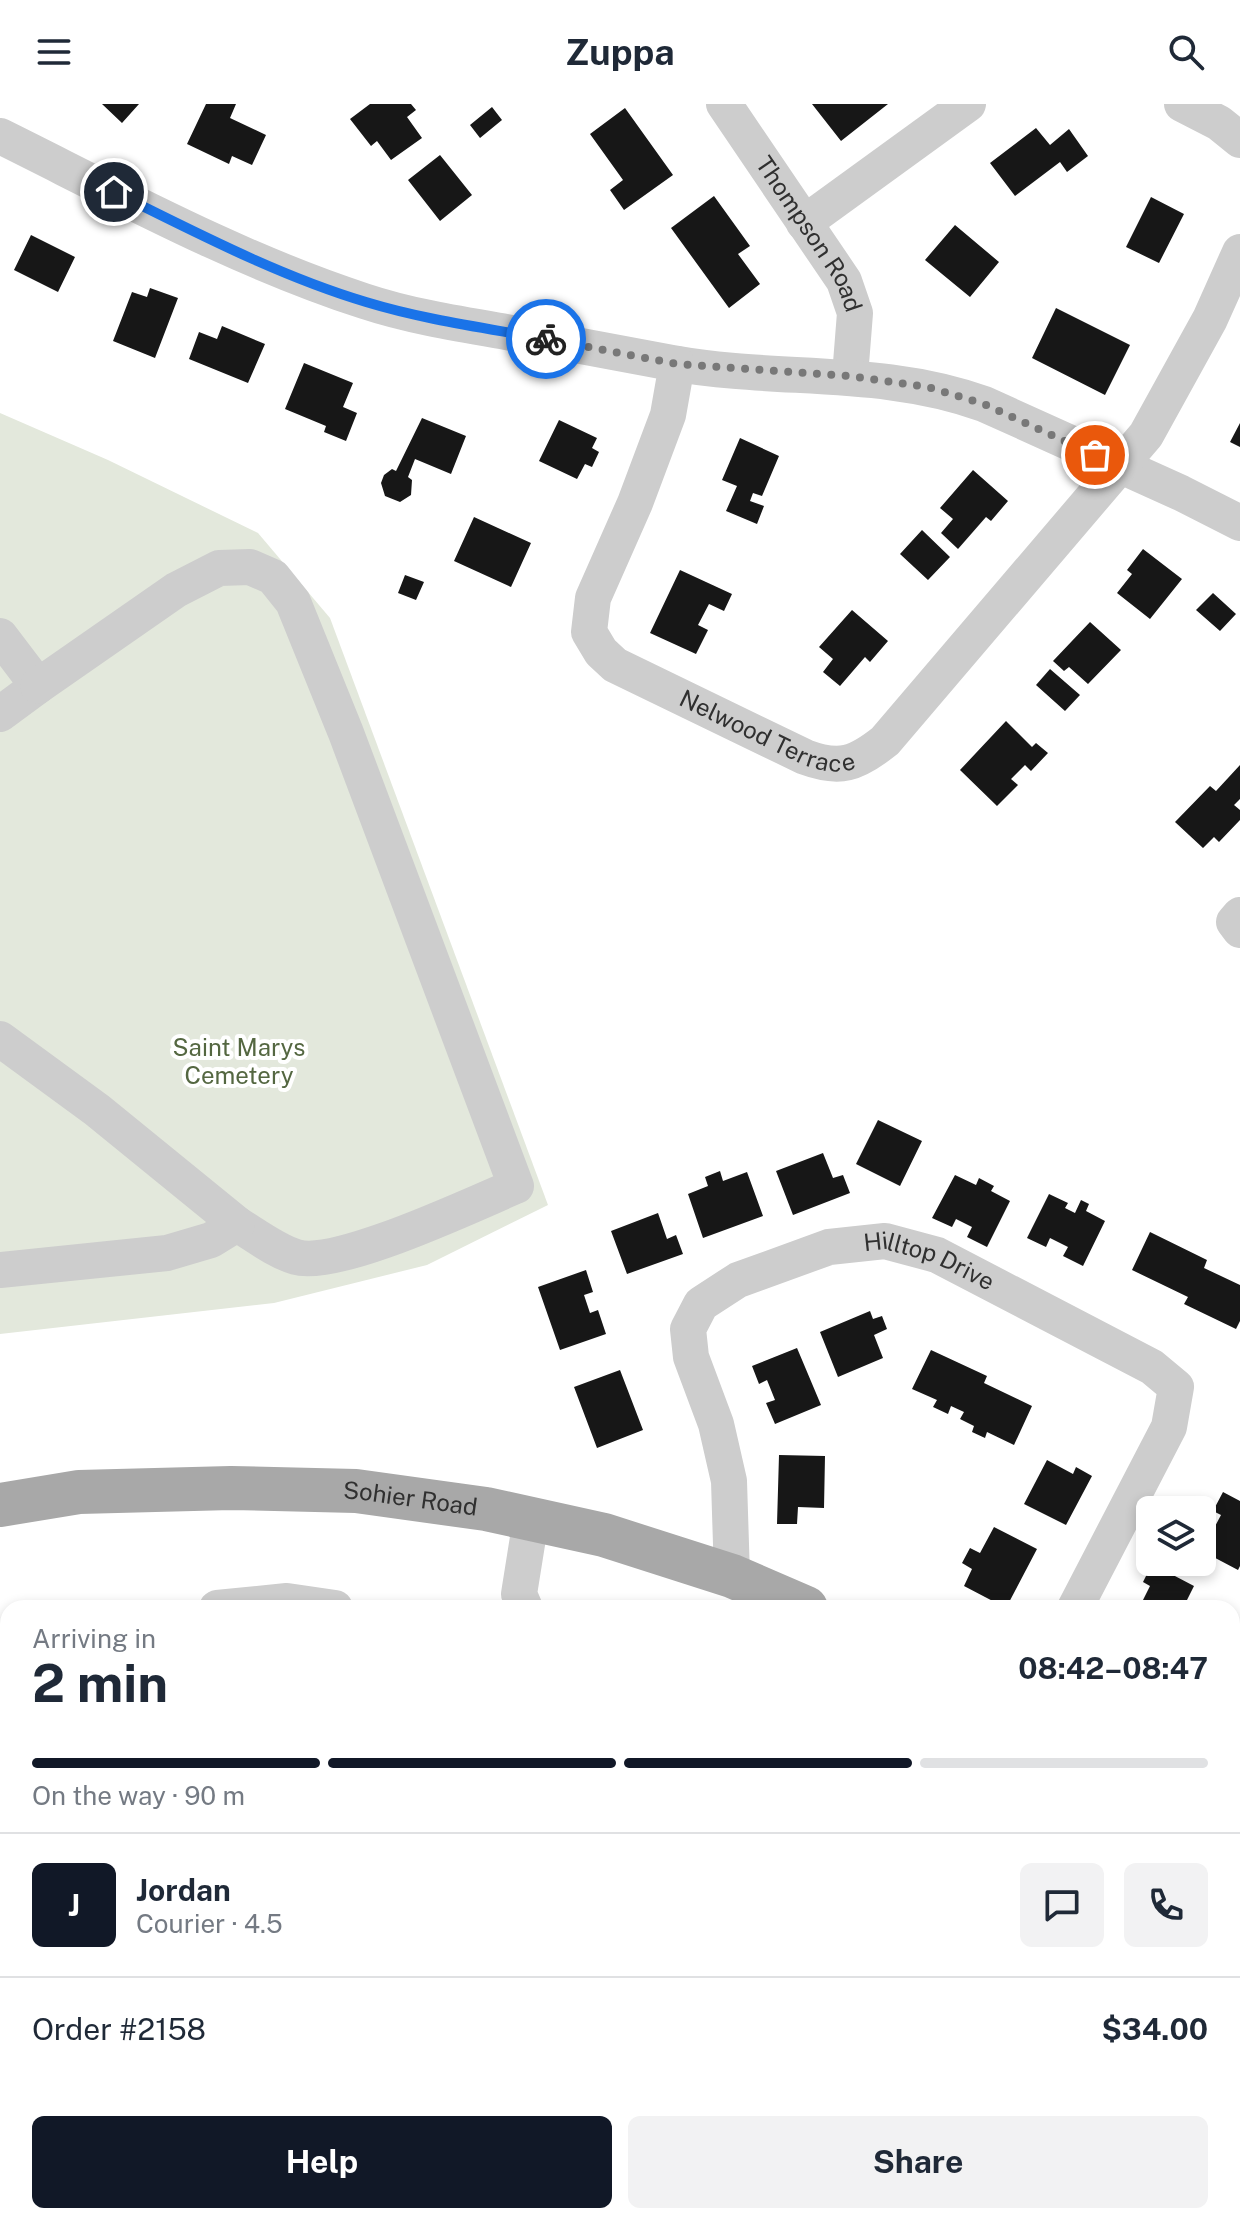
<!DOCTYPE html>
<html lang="en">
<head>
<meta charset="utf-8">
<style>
	:root { --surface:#fff; --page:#f2f2f3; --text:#1f2937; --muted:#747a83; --line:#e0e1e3; --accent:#111827 }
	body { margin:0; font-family:"Public Sans",sans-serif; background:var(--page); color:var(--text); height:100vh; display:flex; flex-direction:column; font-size:30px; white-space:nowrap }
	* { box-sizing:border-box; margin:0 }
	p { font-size:26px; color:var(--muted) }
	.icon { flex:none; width:44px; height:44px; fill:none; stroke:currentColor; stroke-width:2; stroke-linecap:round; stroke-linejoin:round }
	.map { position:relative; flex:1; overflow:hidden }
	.details { position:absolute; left:0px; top:1496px; width:1240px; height:624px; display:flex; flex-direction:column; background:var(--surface); border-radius:24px 24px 0 0; box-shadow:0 4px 12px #0003 }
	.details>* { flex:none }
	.buttons { position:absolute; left:1136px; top:1392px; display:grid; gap:16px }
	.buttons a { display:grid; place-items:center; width:80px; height:80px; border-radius:12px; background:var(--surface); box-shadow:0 4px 12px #0003; font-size:40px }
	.pin { position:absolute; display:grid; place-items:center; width:68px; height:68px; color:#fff; margin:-34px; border:4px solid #fff; border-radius:50%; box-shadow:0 2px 8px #0007 }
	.courier { position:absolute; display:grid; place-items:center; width:80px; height:80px; margin:-40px; border:6px solid #1a73e8; border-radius:50%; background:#fff; color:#222; box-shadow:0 2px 10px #0007 }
	.overview em { font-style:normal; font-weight:700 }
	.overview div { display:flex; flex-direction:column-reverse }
	.overview { display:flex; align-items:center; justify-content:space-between; height:136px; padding:0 32px }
	h1 { font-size:52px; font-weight:700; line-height:60px }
	.bar { display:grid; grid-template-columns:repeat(4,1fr); gap:12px 8px; align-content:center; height:96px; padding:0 32px }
	.bar i { height:10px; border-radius:6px; background:var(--line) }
	.bar .selected { background:var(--accent) }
	.bar p { grid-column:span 4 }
	.line { display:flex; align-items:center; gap:20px; padding:0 32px; border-top:2px solid var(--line) }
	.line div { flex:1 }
	.round { display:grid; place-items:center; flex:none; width:84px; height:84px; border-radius:12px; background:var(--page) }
	.action { display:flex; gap:16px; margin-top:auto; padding:16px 32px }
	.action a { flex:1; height:92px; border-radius:12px; background:var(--accent); color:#fff; font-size:32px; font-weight:700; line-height:92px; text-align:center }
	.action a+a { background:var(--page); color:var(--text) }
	header { display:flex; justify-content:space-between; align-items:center; height:104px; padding:0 32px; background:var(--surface); font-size:36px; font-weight:700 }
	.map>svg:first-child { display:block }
	.green { fill:#e3e8dc }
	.building { fill:#171717 }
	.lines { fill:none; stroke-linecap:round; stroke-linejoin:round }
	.minor { stroke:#cdcdcd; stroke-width:36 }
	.major { stroke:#a8a8a8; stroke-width:44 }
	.done { stroke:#787878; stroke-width:8; stroke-dasharray:0 14.4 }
	.route { stroke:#1a73e8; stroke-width:10 }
	.labels { text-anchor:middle; stroke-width:8; stroke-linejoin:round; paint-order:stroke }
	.street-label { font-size:24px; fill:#303030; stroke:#fff }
	.park-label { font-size:24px; fill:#546741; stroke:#fff }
</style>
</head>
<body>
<header><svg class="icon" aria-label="menu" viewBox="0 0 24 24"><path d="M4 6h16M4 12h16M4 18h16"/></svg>Zuppa<svg class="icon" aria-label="search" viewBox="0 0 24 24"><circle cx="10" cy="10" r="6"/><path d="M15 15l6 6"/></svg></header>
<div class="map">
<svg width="1240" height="2120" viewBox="0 0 1240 2120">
	<rect width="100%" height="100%" fill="#fff"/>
	<path class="green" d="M0,309L108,356L258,429L330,514L548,1101L427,1161L274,1199L0,1230Z"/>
	<path class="building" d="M102,0H139L122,19Z
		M206,0H236L230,14L266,31L252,61L232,52L229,60L187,40Z
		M370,0H411L416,6L407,13L422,34L391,56L377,37L371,42L350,15Z
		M812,0H888L841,37Z
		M492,3L502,16L480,34L470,21Z
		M625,4L673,71L624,106L610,86L623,76L590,30Z
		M1036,24L1050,41L1069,25L1088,52L1067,68L1060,58L1015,92L990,59Z
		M440,51L472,91L440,117L408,76Z
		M714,92L750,142L738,150L760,180L729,204L671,124Z
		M1151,93L1184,110L1159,159L1126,143Z
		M955,121L999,158L970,193L925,156Z
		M31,131L75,153L58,188L14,166Z
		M150,184L178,194L155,254L113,237L132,188L147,193Z
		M1056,204L1130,241L1105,291L1032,254Z
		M222,222L265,240L248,279L189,255L199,228L217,235Z
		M304,259L353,279L343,303L357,309L346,337L324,328L326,322L285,305Z
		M422,314L466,332L451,370L415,355L408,373L412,376L411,391L400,398L385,392L381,379L384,371L392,365L396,367Z
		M559,316L597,334L592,344L599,348L592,363L585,360L577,375L539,357Z
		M1240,319V343L1230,338Z
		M740,334L779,352L762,392L753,389L750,397L764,402L757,420L726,407L737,382L722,376Z
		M973,366L1008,397L991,417L986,413L958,445L941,429L953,415L940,404Z
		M474,413L531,439L511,483L454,457Z
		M922,426L950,453L928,476L900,450Z
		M1143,445L1182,475L1150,515L1117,489L1132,470L1127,466Z
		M680,466L732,490L724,507L709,500L698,521L708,526L696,550L650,529Z
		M405,471L424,478L416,496L398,489Z
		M1213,489L1236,510L1220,527L1196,506Z
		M852,506L888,537L870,558L865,553L840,582L823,568L833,555L819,543Z
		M1090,518L1121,546L1088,580L1069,563L1064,567L1053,557Z
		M1050,565L1080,591L1065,607L1036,581Z
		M1006,617L1032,643L1036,639L1048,649L1031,667L1025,661L1011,675L1018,681L997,702L960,666Z
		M1240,661V695L1234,701L1240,706V716L1219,738L1214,733L1203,744L1175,718L1210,682L1216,687Z
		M878,1016L922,1037L900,1082L856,1060Z
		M823,1049L833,1074L843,1071L850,1089L793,1111L776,1067Z
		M720,1067L723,1077L747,1068L763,1112L703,1134L688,1090L708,1082L705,1073Z
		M955,1071L976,1081L979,1074L994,1082L991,1087L1010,1097L987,1143L967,1133L972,1123L956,1115L952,1123L932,1114Z
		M1049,1090L1068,1099L1065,1104L1075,1109L1081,1096L1089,1100L1086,1107L1105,1117L1083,1162L1063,1152L1068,1143L1050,1134L1046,1143L1027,1134Z
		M658,1109L667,1135L676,1131L683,1150L627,1170L611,1127Z
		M1150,1128L1207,1156L1204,1164L1240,1181V1217L1236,1225L1184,1200L1188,1193L1132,1166Z
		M586,1166L593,1188L584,1191L590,1209L598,1206L606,1230L560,1246L538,1183Z
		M870,1207L873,1215L882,1212L887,1225L874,1231L883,1254L838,1273L820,1228Z
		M797,1244L821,1301L775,1320L766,1299L775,1296L767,1276L759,1280L752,1262Z
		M931,1246L987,1272L984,1279L1032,1302L1014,1341L987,1328L985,1334L972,1328L974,1322L960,1315L964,1308L951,1302L948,1310L933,1303L937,1296L912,1285Z
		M620,1266L643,1326L597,1344L574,1283Z
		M779,1351L825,1352L824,1404L798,1403L797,1420H777Z
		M1047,1356L1073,1370L1076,1363L1092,1372L1066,1421L1024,1400Z
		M1223,1388L1240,1397V1462L1238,1466L1202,1447V1427L1204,1424L1212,1428L1221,1411L1213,1407Z
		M994,1423L1037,1445L1006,1504L964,1482L972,1465L962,1459L970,1444L980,1449Z
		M1152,1460L1194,1482L1183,1504H1129L1132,1498L1140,1502L1150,1482L1143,1478Z"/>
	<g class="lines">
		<g class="minor">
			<path id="s1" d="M724,0L844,177L855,209L850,272"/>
			<path d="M1182,0L1219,19L1240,36"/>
			<path d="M0,32C119,91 238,156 364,197C409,212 459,220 506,228C561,238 617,249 672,259C777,278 882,263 984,300L1181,389L1240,419"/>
			<path d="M804,119L968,0"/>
			<path id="s2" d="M677,260L668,311L635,399L593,494L589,528L601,548L615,561L805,653C840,666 856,660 885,637L1146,331L1210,215L1240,148"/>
			<path d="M0,532L38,582L0,610"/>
			<path d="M38,582L176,486L219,464L250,463L273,473L293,498L346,629L516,1082C473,1100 337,1165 296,1153C276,1147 255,1131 237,1120"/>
			<path d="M1240,811L1234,818L1240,826"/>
			<path d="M0,935L97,1006L237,1120L211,1136L167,1149L0,1166"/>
			<path id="s3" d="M732,1472L729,1377L716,1320L691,1253L688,1225L701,1200L738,1176L829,1143L885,1137L937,1151L1152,1263L1176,1283L1169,1323L1075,1504"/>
			<path d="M217,1504L287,1497L335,1504"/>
			<path d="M525,1504L519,1490L531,1415"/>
			<path d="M0,1554L8,1573"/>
			<path d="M0,1806L8,1825"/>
			<path d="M0,1959L8,1956"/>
			<path d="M0,2059L8,2056"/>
			<path d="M129,2112L133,2120"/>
			<path d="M1188,2112L1189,2120"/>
			<path d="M397,2120L416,2112"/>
			<path d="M858,2120L871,2112"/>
		</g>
		<g class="major">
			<path id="s4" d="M0,1401L79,1388L231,1384L356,1387L486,1405L604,1431L732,1472L806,1504"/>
			<path d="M1232,1634L1240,1635"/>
			<path d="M1232,2038L1240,2034"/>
			<path d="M1091,2120L1104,2112"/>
		</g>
	</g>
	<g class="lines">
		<path class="done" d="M546,235L677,260L850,272L928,283L984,300L1095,351"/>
		<path class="route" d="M114,88C195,128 279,172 366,198C425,216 486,224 546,235"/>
	</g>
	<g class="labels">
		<g class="street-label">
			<text dy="8" stroke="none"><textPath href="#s1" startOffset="156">Thompson Road</textPath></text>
			<text dy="8" stroke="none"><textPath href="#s2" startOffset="494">Nelwood Terrace</textPath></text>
			<text dy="8" stroke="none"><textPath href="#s3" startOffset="526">Hilltop Drive</textPath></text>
			<text dy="8" stroke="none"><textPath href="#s4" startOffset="412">Sohier Road</textPath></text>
		</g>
		<g class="park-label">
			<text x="239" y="952">Saint Marys<tspan x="239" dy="28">Cemetery</tspan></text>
		</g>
	</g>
</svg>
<div class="buttons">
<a><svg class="icon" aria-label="layers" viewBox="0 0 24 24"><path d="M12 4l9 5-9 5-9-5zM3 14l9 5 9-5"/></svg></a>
</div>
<div class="pin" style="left:1095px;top:351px;background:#ea580c"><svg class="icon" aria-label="bag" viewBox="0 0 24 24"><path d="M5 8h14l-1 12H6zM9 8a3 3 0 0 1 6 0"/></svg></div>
<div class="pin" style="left:114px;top:88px;background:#1f2937"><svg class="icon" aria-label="home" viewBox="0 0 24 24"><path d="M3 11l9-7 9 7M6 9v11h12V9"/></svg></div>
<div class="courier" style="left:546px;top:235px"><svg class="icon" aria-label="bike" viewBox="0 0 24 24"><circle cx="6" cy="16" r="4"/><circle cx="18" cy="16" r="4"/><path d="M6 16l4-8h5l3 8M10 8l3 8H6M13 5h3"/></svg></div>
<section class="details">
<div class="overview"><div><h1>2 min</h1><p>Arriving in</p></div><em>08:42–08:47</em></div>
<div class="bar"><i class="selected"></i><i class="selected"></i><i class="selected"></i><i></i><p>On the way · 90 m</p></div>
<div class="line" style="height:144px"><b class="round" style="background:var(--accent);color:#fff">J</b><div><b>Jordan</b><p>Courier · 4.5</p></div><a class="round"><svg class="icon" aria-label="chat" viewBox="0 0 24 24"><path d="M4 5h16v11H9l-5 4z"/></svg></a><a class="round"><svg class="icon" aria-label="phone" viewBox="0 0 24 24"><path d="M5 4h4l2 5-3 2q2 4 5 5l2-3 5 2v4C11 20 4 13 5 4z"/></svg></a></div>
<div class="line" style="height:104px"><div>Order #2158</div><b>$34.00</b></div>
<div class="action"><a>Help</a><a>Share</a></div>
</section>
</div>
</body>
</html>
